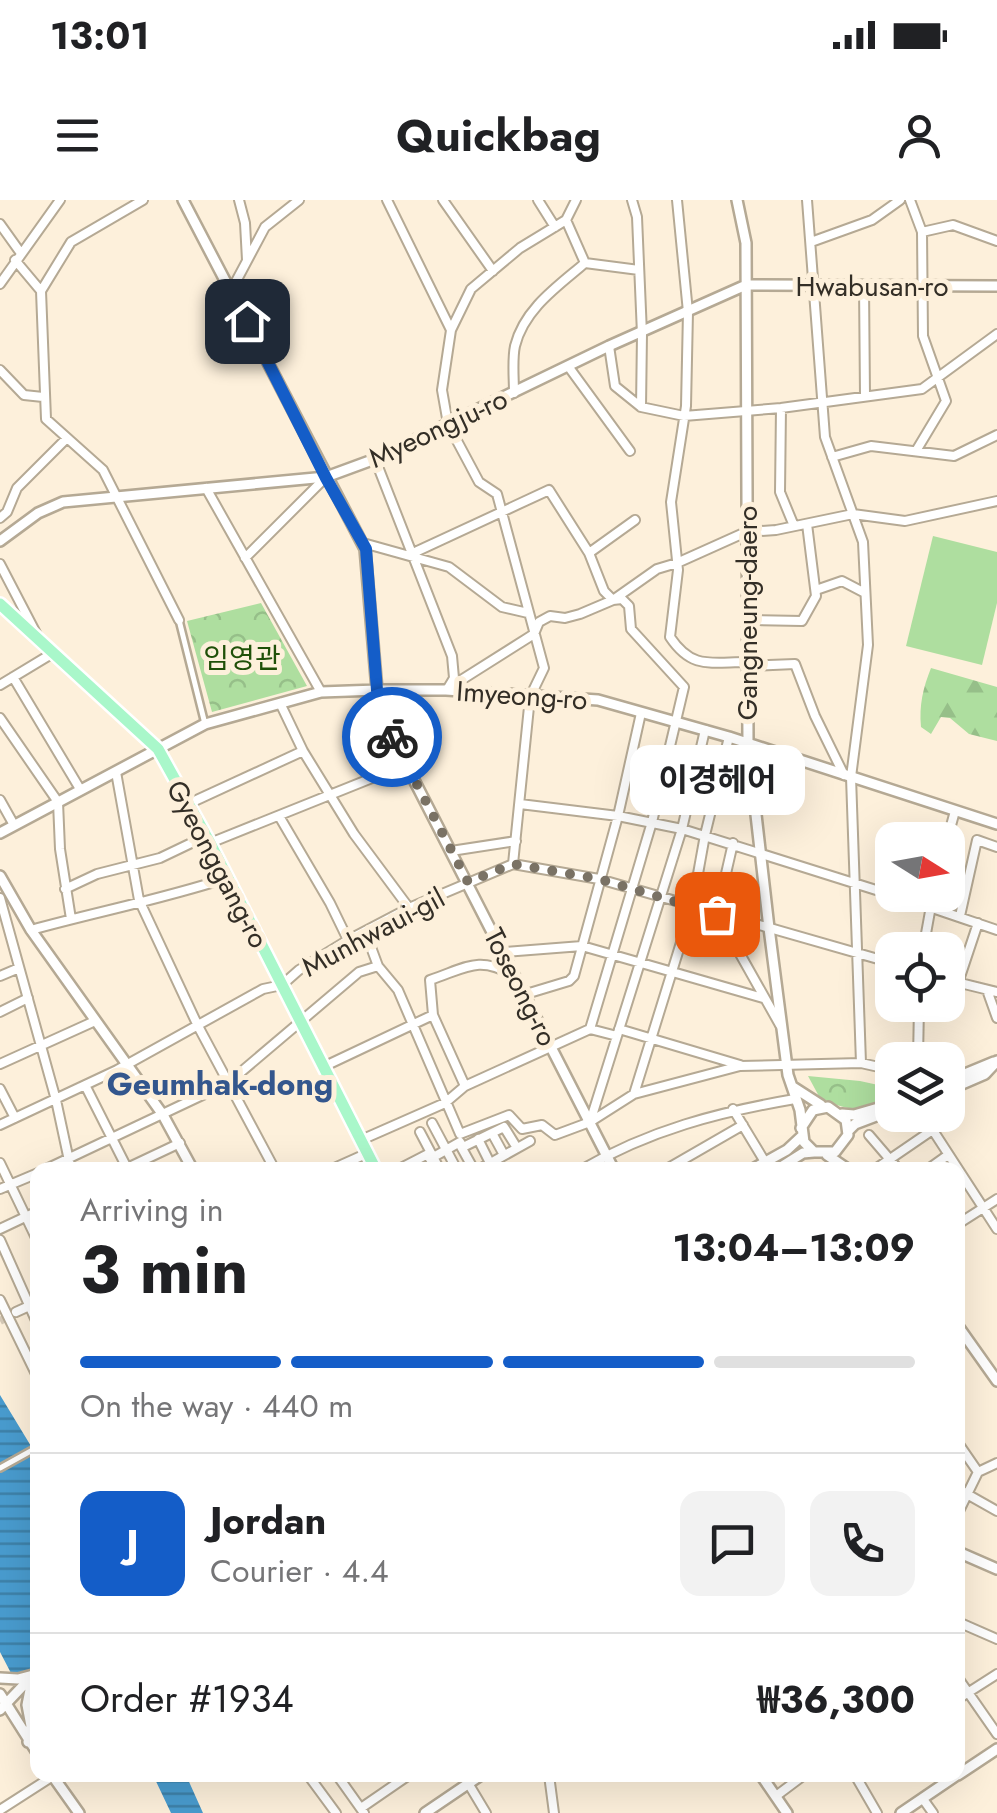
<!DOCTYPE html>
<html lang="en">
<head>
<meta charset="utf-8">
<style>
	:root { --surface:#fff; --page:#f2f2f2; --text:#202124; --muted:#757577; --line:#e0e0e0; --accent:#145dc8 }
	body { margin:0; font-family:Jost,"Noto Sans KR",sans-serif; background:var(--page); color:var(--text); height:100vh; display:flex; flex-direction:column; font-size:38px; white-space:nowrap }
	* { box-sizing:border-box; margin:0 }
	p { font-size:32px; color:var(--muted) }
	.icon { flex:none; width:55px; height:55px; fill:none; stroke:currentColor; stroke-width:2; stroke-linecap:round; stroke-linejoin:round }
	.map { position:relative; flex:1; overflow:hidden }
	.side { position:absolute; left:30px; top:962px; width:935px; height:620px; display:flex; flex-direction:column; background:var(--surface); border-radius:20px; box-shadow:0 10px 40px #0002 }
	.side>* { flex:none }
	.needle { width:65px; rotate:101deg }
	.controls { position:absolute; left:875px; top:622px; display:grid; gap:20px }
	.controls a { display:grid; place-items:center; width:90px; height:90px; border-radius:20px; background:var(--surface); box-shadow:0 10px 40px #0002; font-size:50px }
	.pin { position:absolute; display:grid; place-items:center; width:85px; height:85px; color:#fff; margin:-42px; border-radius:20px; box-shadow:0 5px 15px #0006 }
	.courier { position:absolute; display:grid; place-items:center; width:100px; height:100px; margin:-50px; border:8px solid #145dc8; border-radius:50%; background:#fff; color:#222; box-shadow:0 2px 12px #0007 }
	.bubble { position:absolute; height:70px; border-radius:20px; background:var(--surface); box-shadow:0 10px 40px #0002; font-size:32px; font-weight:700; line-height:70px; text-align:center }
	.overview em { font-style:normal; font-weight:700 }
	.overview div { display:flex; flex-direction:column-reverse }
	.overview { display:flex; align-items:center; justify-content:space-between; height:170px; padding:0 50px }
	h1 { font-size:65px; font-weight:700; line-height:75px }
	.bar { display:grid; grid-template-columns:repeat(4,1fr); gap:15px 10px; align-content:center; height:120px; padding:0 50px }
	.bar i { height:12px; border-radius:8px; background:var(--line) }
	.bar .current { background:var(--accent) }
	.bar p { grid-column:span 4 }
	.line { display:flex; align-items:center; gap:25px; padding:0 50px; border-top:2px solid var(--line) }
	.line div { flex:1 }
	.round { display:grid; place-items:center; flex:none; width:105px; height:105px; border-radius:20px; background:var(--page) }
	.status { display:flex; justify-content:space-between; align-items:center; height:70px; padding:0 50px; background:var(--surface); direction:ltr }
	.status svg { height:28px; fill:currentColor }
	header { display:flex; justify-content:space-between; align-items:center; height:130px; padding:0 50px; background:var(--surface); font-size:45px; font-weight:700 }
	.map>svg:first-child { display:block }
	.forest { fill:url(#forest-firs) }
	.park { fill:url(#park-crowns) }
	.pitch { fill:#aede9f }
	.water { fill:url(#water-rules) }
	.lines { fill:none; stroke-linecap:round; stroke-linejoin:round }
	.minor-tunnel { stroke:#d5c9b7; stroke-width:8; stroke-dasharray:8 4; stroke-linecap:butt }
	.pedestrian-casing { stroke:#b5a994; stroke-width:10 }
	.minor-casing { stroke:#b5a994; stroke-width:12 }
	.tertiary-casing { stroke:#b5a994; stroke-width:14 }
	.primary-casing { stroke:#fff; stroke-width:16 }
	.pedestrian { stroke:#fff; stroke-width:5 }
	.minor { stroke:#fff; stroke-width:8 }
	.tertiary { stroke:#fff; stroke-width:9 }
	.primary { stroke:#a9f7ca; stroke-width:11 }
	.done { stroke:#7a7265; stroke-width:10; stroke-dasharray:0 18 }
	.route { stroke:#145dc8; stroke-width:12 }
	.labels { text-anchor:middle; stroke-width:10; stroke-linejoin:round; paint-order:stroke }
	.street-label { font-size:28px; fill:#332e26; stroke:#fdf0db }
	.park-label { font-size:28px; fill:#1f5008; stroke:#fdf0db }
	.quarter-label { font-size:32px; font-weight:bold; fill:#33568d; stroke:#fdf0db }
</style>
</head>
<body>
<div class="status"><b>13:01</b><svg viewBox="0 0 49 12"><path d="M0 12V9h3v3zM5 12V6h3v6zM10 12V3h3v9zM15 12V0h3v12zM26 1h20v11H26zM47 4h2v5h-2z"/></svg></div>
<header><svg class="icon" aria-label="menu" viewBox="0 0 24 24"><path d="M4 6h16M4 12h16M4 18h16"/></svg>Quickbag<svg class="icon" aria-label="person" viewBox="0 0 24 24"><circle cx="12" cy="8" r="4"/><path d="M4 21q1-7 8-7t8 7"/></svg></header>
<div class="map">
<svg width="997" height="1613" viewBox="0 0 997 1613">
	<defs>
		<pattern id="forest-firs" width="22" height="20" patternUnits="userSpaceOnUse" patternTransform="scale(2.5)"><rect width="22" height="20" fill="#aede9f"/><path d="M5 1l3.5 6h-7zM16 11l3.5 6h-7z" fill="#96bf89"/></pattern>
		<pattern id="park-crowns" width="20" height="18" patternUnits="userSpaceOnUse" patternTransform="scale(2.5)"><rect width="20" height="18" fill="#aede9f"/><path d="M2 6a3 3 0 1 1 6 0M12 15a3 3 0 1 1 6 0" fill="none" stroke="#96bf89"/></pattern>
		<pattern id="water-rules" width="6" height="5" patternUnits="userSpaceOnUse" patternTransform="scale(2.5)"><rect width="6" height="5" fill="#499ccf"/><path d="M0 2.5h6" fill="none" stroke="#3d80a8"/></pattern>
	</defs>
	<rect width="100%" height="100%" fill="#fdf0db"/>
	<path class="forest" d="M931,468L997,487V541L969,534L950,518L941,517L931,534L921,527C919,505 923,488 931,468Z"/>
	<path class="park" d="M261,403L307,486L212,512L187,421Z
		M808,876L860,881L892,888V896C857,913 858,912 821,900Z"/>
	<path class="pitch" d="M933,336L997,352V403L982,465L906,446Z"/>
	<path class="water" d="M0,1195L37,1256V1500L12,1475L0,1452Z
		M153,1575H186L203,1613H171Z"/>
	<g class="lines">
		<path class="minor-tunnel" d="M0,1121L16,1112"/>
		<defs>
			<path id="pedestrian" d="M179,420L205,524
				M0,1268L38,1247"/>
			<path id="minor" d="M239,0L245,23L247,60
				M387,0L451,130
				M443,0L493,71
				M538,0L555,27
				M632,0L637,17L642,134L641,207
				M677,0L688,112L686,206L671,302L678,370L670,437C692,470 711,462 747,462
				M807,0L825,237L863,342L868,445L851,577L861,863
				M910,0L922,32L923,136L946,201L916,251
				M566,20L585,63
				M0,24L20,52
				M922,32L953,25L997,41
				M811,42L872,20L900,0
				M15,60L41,91L46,219L103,270L179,420
				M0,84L60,0
				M864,86L865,196
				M232,89L265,27L299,0
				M41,91L71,42L143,0
				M609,146L615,186L641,207L684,216L781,208L922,189L997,134
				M568,166L630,251
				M0,170L24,195L43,197
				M514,193C514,178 512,160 515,146C524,109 558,86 585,63L639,70
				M781,208L780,292L794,326
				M832,257L871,246L954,256L997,235
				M375,259L452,456L454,478L448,488
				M206,288L321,492
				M0,318L7,312L17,288L66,239
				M363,343L449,367L502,407L528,413
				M589,353L635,320
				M245,358L326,277
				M0,364L37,435
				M816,390L842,381L865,393
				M746,420L802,421L816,396L807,324
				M747,466L795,464L815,516L844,575
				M13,477L80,589
				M0,485L53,453
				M447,489L534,434L539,422L550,416L565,418L580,414L613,400L657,369L677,363L746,332L776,330L853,314L905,321L997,301
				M280,503L303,551L354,634L409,708
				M0,518L58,602L60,649L71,719
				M116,572L139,700L198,826L275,970
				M0,600L14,625
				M188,604L303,551
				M520,604L618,616L682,629L892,695
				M279,616L330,703L348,740
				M947,640L955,611
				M210,643L407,564
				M733,643L717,713L780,825
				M451,651L516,641
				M513,664L530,497L544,468L497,294L479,282L448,224L442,190L451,130L471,89L520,48L566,20L576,0
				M65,689L97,674L160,658L206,636
				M894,695L997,730
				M0,698L56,900L71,970
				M960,716L977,640L997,647
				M31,730C96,712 163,699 227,678
				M365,731L378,766L398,790L460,934L509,915L522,929L542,925L555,935L590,922L634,894L740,866L861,863L892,870
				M923,750L933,695
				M505,752L582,746L763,798
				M0,776L19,768
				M948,780L997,792
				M958,783L978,723
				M987,790L997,818
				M526,794L569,781L574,776L618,616L641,513
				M0,812L28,798
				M433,815L430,780C466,768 478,755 513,775
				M590,829L617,836
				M619,829L740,865
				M918,860L919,805
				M0,864L95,821
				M323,867L433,815L465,886
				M85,885L128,970
				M0,889L15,918
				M634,894L692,707L705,635L729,537
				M733,909L765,962
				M923,915L997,1029
				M590,922L682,629L705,530
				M432,923L457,970
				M0,925L117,870L263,789L282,785L299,770L348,740L409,708L513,664L599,679L892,763
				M420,932L440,970
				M492,933L504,955
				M869,935L899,970
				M478,939L490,963
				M361,940L445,903L465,886L590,829L652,622L684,487L631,429L629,406L622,399L613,400L604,391L589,353L549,290L411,354
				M459,943L474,970
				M0,963L38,1042
				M125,969L180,943
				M44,970L228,883L359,772L378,766
				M330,970L368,953
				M397,970L428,954L430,959L460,942L463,947L504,927L517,948
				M478,970L530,941
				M581,970C649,930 719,912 795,899
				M665,970L743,925
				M874,970L931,931
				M927,970L948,955
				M0,989L38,973
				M958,1024L997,999
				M0,1029L38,1011
				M0,1040L38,1125
				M0,1100L38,1178
				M16,1112L38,1102
				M958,1243L978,1272
				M958,1289L997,1311
				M958,1313L978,1272L997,1263
				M958,1422L997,1439
				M958,1478L997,1534
				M958,1499L997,1474
				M308,1575L336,1613
				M337,1575L364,1613
				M549,1575L554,1613
				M855,1575L877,1613
				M468,1583L486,1613
				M776,1596L804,1575
				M923,1599L933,1613
				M361,1608L409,1575
				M0,1610L53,1576"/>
			<path id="tertiary" d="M183,0L365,349L377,490L395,543L614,970
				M737,0L746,43L748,545L769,728L788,875L800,910L804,942L814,952H835L848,935L846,920L828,907L813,910L801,928
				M0,341L38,313L63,302L326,277L375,259L609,146L746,85L997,86
				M0,633L205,524L321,492L377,490H446L598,500L729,537L997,624
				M0,676L31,730L163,915L193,970
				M948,881L994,862
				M793,887L821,905
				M948,890L985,874L997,861
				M842,914L854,915L892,904
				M848,931L855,924L892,910
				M827,955L849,970
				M751,970L787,950L802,936
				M776,970L803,953L814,952
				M958,1126L997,1181
				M958,1352L997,1369
				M0,1478L18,1479L33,1475L27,1505L31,1526L28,1542
				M0,1494L38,1554
				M0,1510L38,1470
				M52,1575L79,1613
				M761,1575L787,1613
				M958,1575L997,1549
				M425,1613L481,1575
				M901,1613L957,1575"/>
			<path id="primary" d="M0,404L158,549L210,643L376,970"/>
		</defs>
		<use href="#pedestrian" class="pedestrian-casing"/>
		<use href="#minor" class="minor-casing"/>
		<use href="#tertiary" class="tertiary-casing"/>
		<use href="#primary" class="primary-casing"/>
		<use href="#pedestrian" class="pedestrian"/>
		<use href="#minor" class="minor"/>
		<use href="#tertiary" class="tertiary"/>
		<use href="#primary" class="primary"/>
	</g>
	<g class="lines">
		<path class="done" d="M392,537L468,682L513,664L599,679L717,714"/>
		<path class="route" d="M247,121L326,278L366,349L377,490L392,537"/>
	</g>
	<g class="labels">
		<g class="street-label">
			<text x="872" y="96">Hwabusan-ro</text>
			<text transform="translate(438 228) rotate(-25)" y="10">Myeongju-ro</text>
			<text transform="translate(747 413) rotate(-90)" y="10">Gangneung-daero</text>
			<text transform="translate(522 495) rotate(4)" y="10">Imyeong-ro</text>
			<text transform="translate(218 664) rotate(62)" y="10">Gyeonggang-ro</text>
			<text transform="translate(373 732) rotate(-28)" y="10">Munhwaui-gil</text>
			<text transform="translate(521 787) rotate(63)" y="10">Toseong-ro</text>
		</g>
		<g class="park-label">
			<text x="242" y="468">임영관</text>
		</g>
		<g class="quarter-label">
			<text x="220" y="895">Geumhak-dong</text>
		</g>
	</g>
</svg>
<div class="controls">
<a><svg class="needle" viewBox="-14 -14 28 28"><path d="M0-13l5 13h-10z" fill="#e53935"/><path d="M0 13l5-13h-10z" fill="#757577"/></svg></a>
<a><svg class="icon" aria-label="locate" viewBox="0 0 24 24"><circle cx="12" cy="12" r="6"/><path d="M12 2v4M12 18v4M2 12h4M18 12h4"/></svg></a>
<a><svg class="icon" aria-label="layers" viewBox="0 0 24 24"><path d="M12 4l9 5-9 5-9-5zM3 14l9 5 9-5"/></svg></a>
</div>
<div class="pin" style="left:717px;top:714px;background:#ea580c"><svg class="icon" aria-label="bag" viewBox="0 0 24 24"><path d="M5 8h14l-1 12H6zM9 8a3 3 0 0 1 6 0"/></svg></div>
<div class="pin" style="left:247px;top:121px;background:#1f2937"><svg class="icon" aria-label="home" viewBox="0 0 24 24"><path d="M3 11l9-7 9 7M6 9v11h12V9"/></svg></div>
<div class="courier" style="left:392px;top:537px"><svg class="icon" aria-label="bike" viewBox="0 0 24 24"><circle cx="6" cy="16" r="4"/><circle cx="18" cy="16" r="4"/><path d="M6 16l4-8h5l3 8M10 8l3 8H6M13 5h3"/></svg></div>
<div class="bubble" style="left:630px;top:545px;width:175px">이경헤어</div>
<section class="side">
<div class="overview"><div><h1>3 min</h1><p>Arriving in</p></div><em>13:04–13:09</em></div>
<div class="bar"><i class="current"></i><i class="current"></i><i class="current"></i><i></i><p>On the way · 440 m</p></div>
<div class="line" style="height:180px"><b class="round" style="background:var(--accent);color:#fff">J</b><div><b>Jordan</b><p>Courier · 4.4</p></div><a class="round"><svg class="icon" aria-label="chat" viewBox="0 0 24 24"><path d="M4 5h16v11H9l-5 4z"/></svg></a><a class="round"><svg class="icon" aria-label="phone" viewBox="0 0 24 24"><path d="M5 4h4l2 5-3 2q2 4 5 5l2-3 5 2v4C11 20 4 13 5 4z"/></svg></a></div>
<div class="line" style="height:130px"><div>Order #1934</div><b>₩36,300</b></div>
</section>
</div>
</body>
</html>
